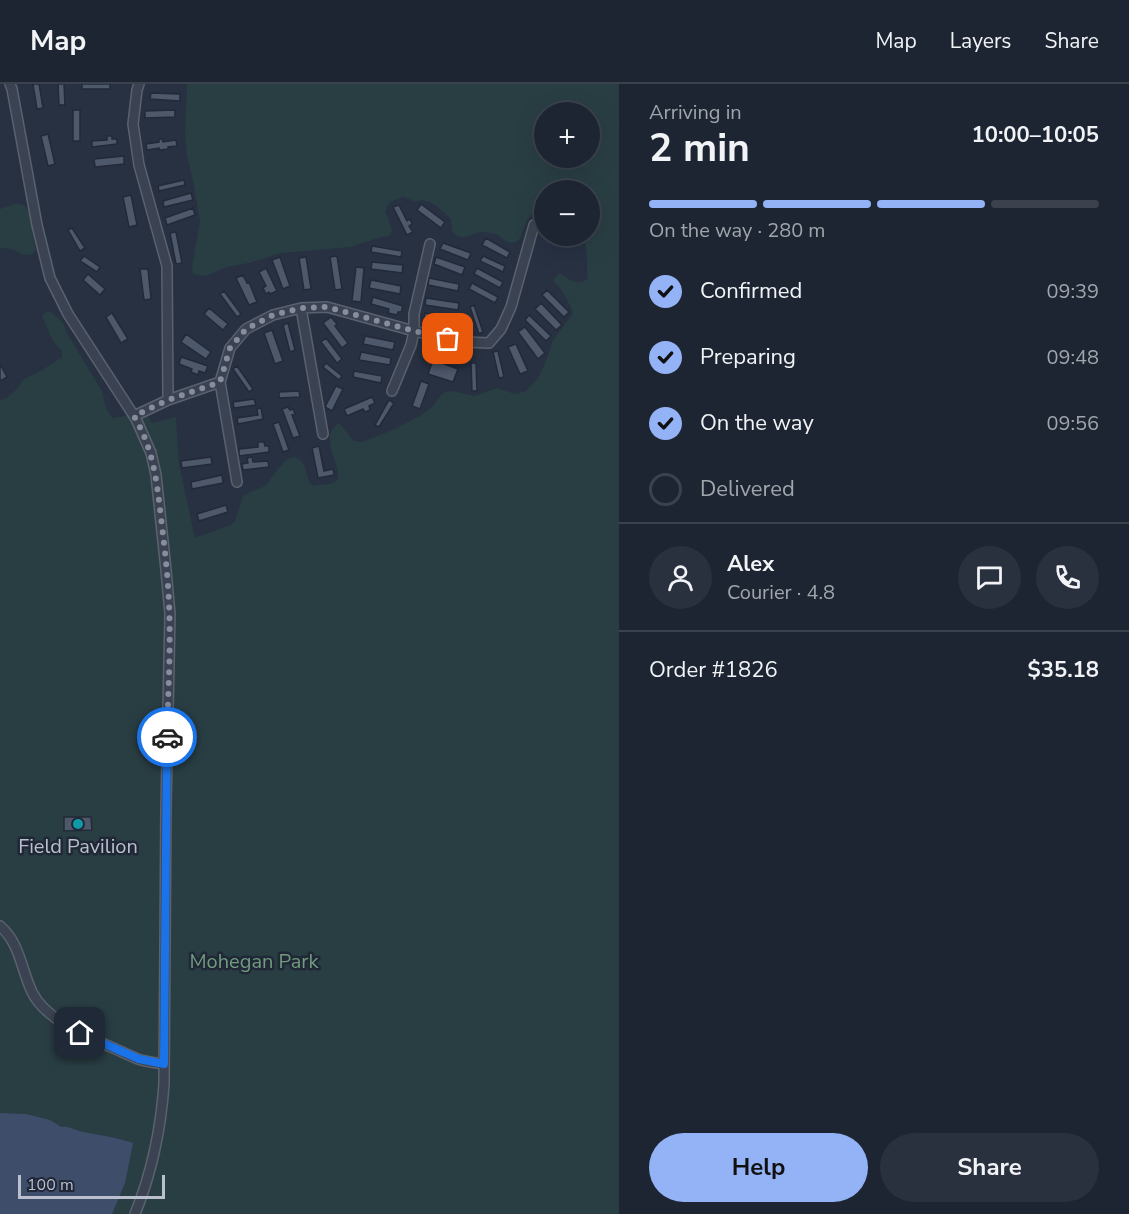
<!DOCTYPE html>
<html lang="en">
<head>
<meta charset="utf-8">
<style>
	:root { --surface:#1d2532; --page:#2a313e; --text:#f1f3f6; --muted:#a0a5ac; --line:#3b424d; --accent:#93b3f6 }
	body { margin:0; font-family:"Nunito Sans",sans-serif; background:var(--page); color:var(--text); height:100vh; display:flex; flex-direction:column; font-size:22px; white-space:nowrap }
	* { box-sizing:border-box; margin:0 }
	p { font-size:20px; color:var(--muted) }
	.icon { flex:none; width:33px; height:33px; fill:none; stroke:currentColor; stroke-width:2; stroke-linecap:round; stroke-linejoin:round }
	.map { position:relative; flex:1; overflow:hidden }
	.panel { display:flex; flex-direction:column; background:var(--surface); width:510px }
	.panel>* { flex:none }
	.buttons { position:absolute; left:534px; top:18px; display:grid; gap:12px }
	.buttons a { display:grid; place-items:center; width:66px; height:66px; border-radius:50%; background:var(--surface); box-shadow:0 6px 24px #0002,0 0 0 2px var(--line); font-size:30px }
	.scale { position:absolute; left:18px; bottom:15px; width:147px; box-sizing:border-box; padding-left:6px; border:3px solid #b9bfcc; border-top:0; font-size:16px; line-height:21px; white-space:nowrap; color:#b9bfcc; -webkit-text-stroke:4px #202837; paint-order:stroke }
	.pin { position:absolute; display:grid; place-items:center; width:51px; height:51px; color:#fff; margin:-26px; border-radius:12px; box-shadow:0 3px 9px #0006 }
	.courier { position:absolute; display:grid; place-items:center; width:60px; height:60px; margin:-30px; border:4px solid #1a73e8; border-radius:50%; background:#fff; color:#222; box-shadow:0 2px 8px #0007 }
	.headline em { font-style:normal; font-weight:700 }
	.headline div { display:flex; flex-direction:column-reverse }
	.headline { display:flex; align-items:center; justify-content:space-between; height:102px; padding:0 30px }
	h1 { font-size:39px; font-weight:700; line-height:45px }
	.bar { display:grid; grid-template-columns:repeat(4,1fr); gap:9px 6px; align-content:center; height:72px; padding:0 30px }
	.bar i { height:8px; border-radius:4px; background:var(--line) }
	.bar .on { background:var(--accent) }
	.bar p { grid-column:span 4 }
	.line { display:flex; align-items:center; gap:15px; padding:0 30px; border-top:2px solid var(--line) }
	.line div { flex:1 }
	.round { display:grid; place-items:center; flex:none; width:63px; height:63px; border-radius:32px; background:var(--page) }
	ol { padding:0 30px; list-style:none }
	li { display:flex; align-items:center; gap:18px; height:66px }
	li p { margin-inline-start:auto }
	li .icon { padding:6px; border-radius:50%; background:var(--accent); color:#111; stroke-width:4 }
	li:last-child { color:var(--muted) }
	li i { width:33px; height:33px; border:3px solid var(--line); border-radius:50% }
	.action { display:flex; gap:12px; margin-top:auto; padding:12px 30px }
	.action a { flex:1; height:69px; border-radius:36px; background:var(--accent); color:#111; font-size:24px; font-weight:700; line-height:69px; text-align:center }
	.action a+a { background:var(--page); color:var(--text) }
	header { display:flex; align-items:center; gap:36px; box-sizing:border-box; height:84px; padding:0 30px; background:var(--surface); border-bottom:2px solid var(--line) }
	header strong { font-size:28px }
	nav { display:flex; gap:33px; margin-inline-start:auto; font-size:21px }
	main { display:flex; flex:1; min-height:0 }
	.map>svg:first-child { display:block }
	.green { fill:#293e43; fill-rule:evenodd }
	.water { fill:#3e4d6a }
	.building { fill:#4e586b; stroke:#222a39; stroke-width:1.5 }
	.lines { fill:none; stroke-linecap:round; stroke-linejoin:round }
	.minor-casing { stroke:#5a616f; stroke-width:12 }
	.minor { stroke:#3b4352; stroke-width:9 }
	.done { stroke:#868d9c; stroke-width:6; stroke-dasharray:0 10.8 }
	.route { stroke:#1a73e8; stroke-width:8 }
	.culture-dot { fill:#0f9aa8; stroke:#202837; stroke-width:2 }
	.labels { text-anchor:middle; stroke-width:5; stroke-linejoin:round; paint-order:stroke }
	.poi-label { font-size:20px; fill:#b9bfcc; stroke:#202837 }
	.park-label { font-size:20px; fill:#709c7d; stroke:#202837 }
</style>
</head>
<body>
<header>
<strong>Map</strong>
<nav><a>Map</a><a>Layers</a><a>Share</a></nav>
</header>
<main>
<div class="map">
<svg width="619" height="1130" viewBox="0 0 619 1130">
	<rect width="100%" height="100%" fill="#273142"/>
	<path class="green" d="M187,0H619V1130H0V316L6,314L16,306L24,295L41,287L62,273V267L53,257L42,232L47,228H51L63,239L68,251L103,309C104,320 106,326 113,334L146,328L152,339L176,333L179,380L195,454L231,441L235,437L243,412C250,407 258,406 265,402C273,395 287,364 300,376C308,383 305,395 313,402C319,400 331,402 336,397C347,388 315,354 339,339L354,357L363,358L397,344L423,330L433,322L441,311L445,308L451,307L475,312L497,304L515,310L526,307L538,294L547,275L553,256L573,229C571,223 564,209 560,204C557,201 555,199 553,196L559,189C570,195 576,203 588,195C586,181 589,165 582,152H590V106H544V125C520,130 526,154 516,158C507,162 502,152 495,150C492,149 489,149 486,148C474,146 464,160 452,148L451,135L438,123L430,118L423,116L414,117L403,113L390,118L385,127L392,145L391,150L389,152L381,153L350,163L281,169L249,179L227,183L206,192L193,190L192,183L200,137L193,96L187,72L185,50ZM544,28H590V74H544Z
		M15,120C18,120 23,120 25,122C31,128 34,158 36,166L31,171L21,170L12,165L0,164V125Z"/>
	<path class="water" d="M0,1029L26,1030L50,1036L61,1043C68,1042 72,1045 79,1047C97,1051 116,1053 133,1059L125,1099L112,1130H0Z"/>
	<path class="building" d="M33,0H39L43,24L37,25Z
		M58,0H64L65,21H59Z
		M82,0H110V5H82Z
		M151,9L180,10V17L150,15Z
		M73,26H80V57H73Z
		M175,26V33L145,34V27Z
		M48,50L55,80L48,82L41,52Z
		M107,52H112V55H117V60L92,63V57L107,56Z
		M159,55H162L163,58L176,56L177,62L168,63V65L160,66L159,64L147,66L146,60L159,58Z
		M124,72V80L95,83L94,75Z
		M184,96L185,101L159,107L158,102Z
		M191,109L193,116L164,123L163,117Z
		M131,111L137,141L129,143L123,113Z
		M421,120L445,138L441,144L417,126Z
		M399,121L407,137L410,135L412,140L409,142L413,148L407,151L393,123Z
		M193,124L195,131L167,141L165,134Z
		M72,144L85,164L80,167L68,146Z
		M176,148L182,179L176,180L170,149Z
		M486,154L510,168L507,174L482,161Z
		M443,159L471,169L468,176L440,165Z
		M372,162L402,167L401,173L371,168Z
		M84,172L100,183L97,188L80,177Z
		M337,172L342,205L335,206L330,173Z
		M483,172L505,182L503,188L480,177Z
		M280,173L290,202L283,205L272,176Z
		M306,173L311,205L304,206L299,174Z
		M436,173L465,183L462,191L434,180Z
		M372,178L403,181L402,189L371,185Z
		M356,183L364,184L361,218L352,217Z
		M266,184L277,207L270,210L269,208L266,210L263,204L266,202L259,188Z
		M477,184L503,198L500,204L474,190Z
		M140,185H148L151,215L144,216Z
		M88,190L105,205L100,211L83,196Z
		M243,191L247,199L249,198L257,218L249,221L236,194Z
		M429,194L459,200L458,207L428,201Z
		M371,196L401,202L400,210L369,204Z
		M472,199L498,213L495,219L469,205Z
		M547,206L569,228L564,233L542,211Z
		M224,207L241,230L237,233L220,210Z
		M373,213L403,222L401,228H398L397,231L388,229L389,225L371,220Z
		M426,214L459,219L458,226L425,221Z
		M541,219L562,241L556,246L535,225Z
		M474,221L483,248L479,250L470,223Z
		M209,224L228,240L223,246L204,230Z
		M112,229L128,255L121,259L106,233Z
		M425,229L454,236L453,243L424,236Z
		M529,231L551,252L546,257L525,236Z
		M331,233L337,240L335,242L348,259L342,264L323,239Z
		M288,239L295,266L290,268L283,241Z
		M525,243L545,269L538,275L518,248Z
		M272,246L283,277L275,280L264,249Z
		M186,250L211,268L206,275L181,258Z
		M365,252L395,258L393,266L363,260Z
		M326,254L342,275L337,279L321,258Z
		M516,260L528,287L520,290L508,263Z
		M498,267L504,293L499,294L493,268Z
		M361,268L391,274L390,281L359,276Z
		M181,273L208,282L205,289L199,287L198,291L191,288L192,285L179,280Z
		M433,276L458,285L453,298L428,290Z
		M326,279L342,292L339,296L323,283Z
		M471,279H476L477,307H472Z
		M0,280L7,293L0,297Z
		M237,282L253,305L249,308L233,285Z
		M354,287L382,292L381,299L353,293Z
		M421,297L429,300L420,325L412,322Z
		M336,302L343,305L332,327L325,323Z
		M299,307L300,313L279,314V308Z
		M372,313L375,319L369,322L370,326L365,328L363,325L347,332L344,325Z
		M254,315L256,321L234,324L233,318Z
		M389,316L394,319L379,343L375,341Z
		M288,323L290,326L293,325L295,330L292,331L300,352L293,354L282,325Z
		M261,324L263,335L238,340L237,334L258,331L257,325Z
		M279,338L289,366L283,368L273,340Z
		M258,358H264L265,362H269V368L239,372V365L258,363Z
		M319,362L324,387L333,385L334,391L318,394L312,364Z
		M211,373L212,380L182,384L181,377Z
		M252,373L253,378L268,377L269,383L243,386L242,380L248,379L247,374Z
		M222,391L223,399L192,405L191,398Z
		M226,421L228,428L199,437L197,430Z
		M64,733H91L92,746L64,747Z"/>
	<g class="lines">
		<defs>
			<path id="minor" d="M10,0L12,5L37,141L50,194L68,230L136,335L151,369L156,391L166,486L170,530L166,723L164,1000C161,1044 152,1088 135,1130
				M139,0L137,6L133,40L139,81L167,182L168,316
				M301,224L323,350
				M220,298L237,398
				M392,307L411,261L414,247V230L430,160
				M134,332L168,316L220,298L230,264L246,245L273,231L301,224L327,223L414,247L465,258L489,259L501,245L511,223L534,141
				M0,842C20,859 21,885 32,908C45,935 85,952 111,963C121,967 131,973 141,976C149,978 156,979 164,980"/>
		</defs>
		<use href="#minor" class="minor-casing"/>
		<use href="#minor" class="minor"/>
	</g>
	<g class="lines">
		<path class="done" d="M167,653C168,609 171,564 169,520C168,494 165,468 162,442C157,401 155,368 134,332L168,316L220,298L230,264L246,245L273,231L301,224L327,223L414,247L448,255"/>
		<path class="route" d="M80,949L139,975L164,980L167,653"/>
	</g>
	<circle class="culture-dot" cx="78" cy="740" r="6"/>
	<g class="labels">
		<g class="poi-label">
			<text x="78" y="769">Field Pavilion</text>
		</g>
		<g class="park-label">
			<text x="254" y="884">Mohegan Park</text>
		</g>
	</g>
</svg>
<div class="buttons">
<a>+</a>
<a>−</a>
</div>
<div class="scale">100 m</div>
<div class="pin" style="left:448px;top:255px;background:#ea580c"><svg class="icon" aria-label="bag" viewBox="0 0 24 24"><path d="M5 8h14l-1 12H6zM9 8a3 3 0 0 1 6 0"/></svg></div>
<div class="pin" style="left:80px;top:949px;background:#1f2937"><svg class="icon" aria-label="home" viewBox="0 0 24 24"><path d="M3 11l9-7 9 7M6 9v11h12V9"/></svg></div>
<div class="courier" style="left:167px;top:653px"><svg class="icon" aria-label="car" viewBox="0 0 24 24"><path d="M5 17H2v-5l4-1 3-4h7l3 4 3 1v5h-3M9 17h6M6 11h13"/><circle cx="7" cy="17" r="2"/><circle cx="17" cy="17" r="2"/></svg></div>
</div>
<section class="panel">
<div class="headline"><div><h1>2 min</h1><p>Arriving in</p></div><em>10:00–10:05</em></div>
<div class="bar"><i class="on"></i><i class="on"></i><i class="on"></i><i></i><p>On the way · 280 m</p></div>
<ol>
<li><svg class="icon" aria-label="check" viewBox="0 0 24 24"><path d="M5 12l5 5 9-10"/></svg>Confirmed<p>09:39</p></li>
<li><svg class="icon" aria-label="check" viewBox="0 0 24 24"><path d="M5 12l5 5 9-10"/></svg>Preparing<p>09:48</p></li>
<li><svg class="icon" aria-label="check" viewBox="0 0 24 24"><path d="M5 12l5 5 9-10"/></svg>On the way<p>09:56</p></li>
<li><i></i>Delivered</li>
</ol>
<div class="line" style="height:108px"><a class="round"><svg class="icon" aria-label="person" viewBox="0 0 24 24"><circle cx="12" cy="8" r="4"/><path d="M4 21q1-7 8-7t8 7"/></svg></a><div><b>Alex</b><p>Courier · 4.8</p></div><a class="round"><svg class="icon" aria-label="chat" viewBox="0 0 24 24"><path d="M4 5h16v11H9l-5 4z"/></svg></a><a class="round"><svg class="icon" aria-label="phone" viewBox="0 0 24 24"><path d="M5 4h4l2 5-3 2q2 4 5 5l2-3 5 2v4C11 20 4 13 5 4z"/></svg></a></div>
<div class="line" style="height:78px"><div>Order #1826</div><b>$35.18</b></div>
<div class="action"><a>Help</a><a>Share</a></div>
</section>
</main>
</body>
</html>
